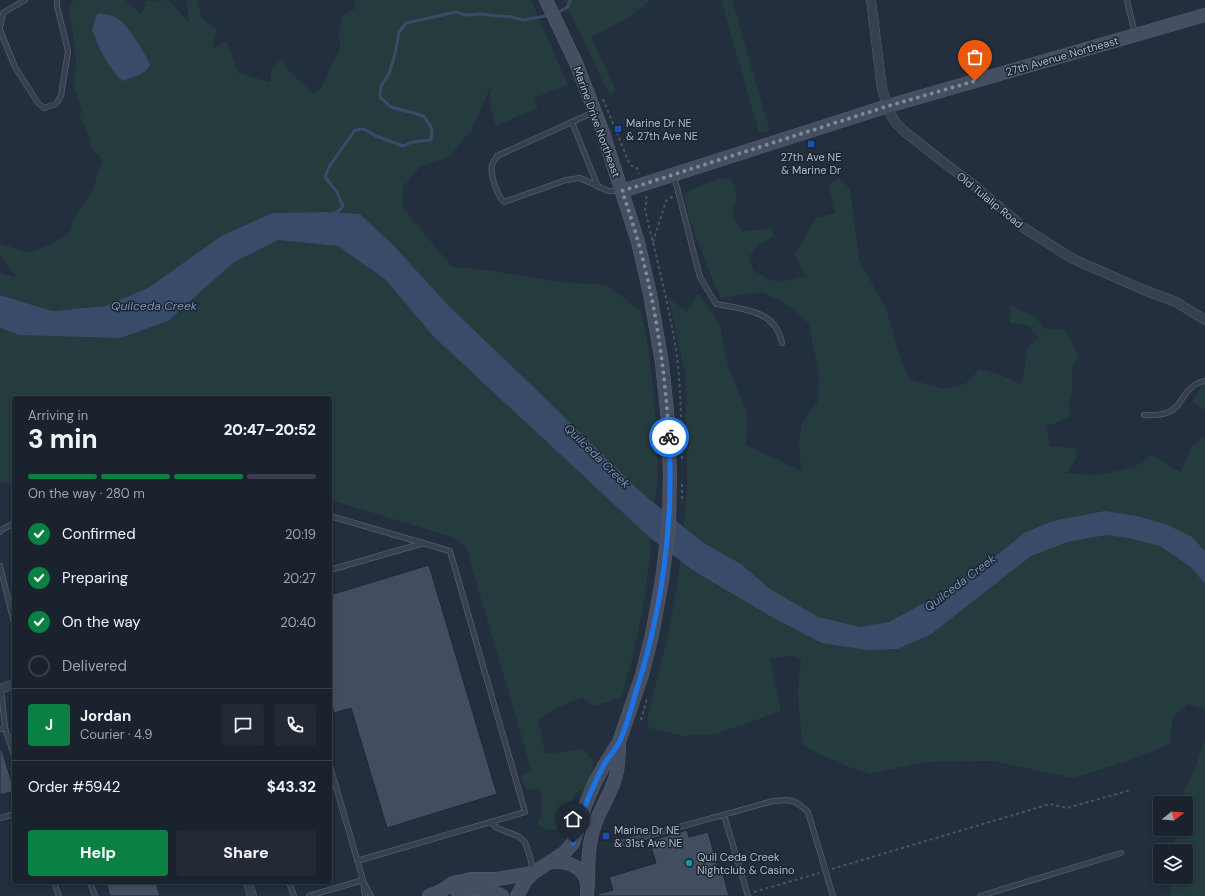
<!DOCTYPE html>
<html lang="en">
<head>
<meta charset="utf-8">
<style>
	:root { --surface:#1a222e; --page:#232a36; --text:#f1f3f6; --muted:#9fa4aa; --line:#383f4a; --accent:#0b8043 }
	body { margin:0; font-family:"DM Sans",sans-serif; background:var(--page); color:var(--text); height:100vh; display:flex; flex-direction:column; font-size:15px; white-space:nowrap }
	* { box-sizing:border-box; margin:0 }
	p { font-size:13px; color:var(--muted) }
	.icon { flex:none; width:22px; height:22px; fill:none; stroke:currentColor; stroke-width:2; stroke-linecap:round; stroke-linejoin:round }
	.map { position:relative; flex:1; overflow:hidden }
	.drawer { position:absolute; left:12px; top:396px; width:320px; height:488px; display:flex; flex-direction:column; background:var(--surface); border-radius:4px; box-shadow:0 2px 6px #0003,0 0 0 1px var(--line) }
	.drawer>* { flex:none }
	.needle { width:26px; rotate:73deg }
	.buttons { position:absolute; left:1153px; top:796px; display:grid; gap:8px }
	.buttons a { display:grid; place-items:center; width:40px; height:40px; border-radius:4px; background:var(--surface); box-shadow:0 2px 6px #0003,0 0 0 1px var(--line); font-size:20px }
	.pin { position:absolute; display:grid; place-items:center; width:34px; height:34px; color:#fff; margin:-41px -17px; border-radius:50% 50% 50% 0; rotate:-45deg; box-shadow:0 0 4px #0007 }
	.pin .icon { rotate:45deg }
	.courier { position:absolute; display:grid; place-items:center; width:40px; height:40px; margin:-20px; border:3px solid #1a73e8; border-radius:50%; background:#fff; color:#222; box-shadow:0 1px 5px #0007 }
	.head em { font-style:normal; font-weight:800 }
	.head div { display:flex; flex-direction:column-reverse }
	.head { display:flex; align-items:center; justify-content:space-between; height:68px; padding:0 16px }
	h1 { font-size:26px; font-weight:800; line-height:30px }
	.bar { display:grid; grid-template-columns:repeat(4,1fr); gap:6px 4px; align-content:center; height:48px; padding:0 16px }
	.bar i { height:5px; border-radius:3px; background:var(--line) }
	.bar .on { background:var(--accent) }
	.bar p { grid-column:span 4 }
	.line { display:flex; align-items:center; gap:10px; padding:0 16px; border-top:1px solid var(--line) }
	.line div { flex:1 }
	.round { display:grid; place-items:center; flex:none; width:42px; height:42px; border-radius:4px; background:var(--page) }
	ol { padding:0 16px; list-style:none }
	li { display:flex; align-items:center; gap:12px; height:44px }
	li p { margin-inline-start:auto }
	li .icon { padding:4px; border-radius:50%; background:var(--accent); color:#fff; stroke-width:4 }
	li:last-child { color:var(--muted) }
	li i { width:22px; height:22px; border:2px solid var(--line); border-radius:50% }
	.cta { display:flex; gap:8px; margin-top:auto; padding:8px 16px }
	.cta a { flex:1; height:46px; border-radius:4px; background:var(--accent); color:#fff; font-size:16px; font-weight:800; line-height:46px; text-align:center }
	.cta a+a { background:var(--page); color:var(--text) }
	.map>svg:first-child { display:block }
	.green { fill:#253c3f }
	.water { fill:#384b68 }
	.lines { fill:none; stroke-linecap:round; stroke-linejoin:round }
	.stream { stroke:#384b68; stroke-width:3 }
	.building { fill:#424e60; stroke:#1e2735 }
	.lane-casing { stroke:#555e6c; stroke-width:6 }
	.street-casing { stroke:#555e6c; stroke-width:10 }
	.secondary-casing { stroke:#555e6c; stroke-width:14 }
	.path { stroke:#43595c; stroke-width:2; stroke-dasharray:3 3; stroke-linecap:butt }
	.lane { stroke:#37404e; stroke-width:4.5 }
	.street { stroke:#37404e; stroke-width:9 }
	.secondary { stroke:#454f61; stroke-width:13 }
	.done { stroke:#818a98; stroke-width:4; stroke-dasharray:0 7.2 }
	.route { stroke:#1a73e8; stroke-width:5 }
	.transit-dot { fill:#1a4fb4; stroke:#1c2533; stroke-width:1.5 }
	.culture-dot { fill:#0f9aa8; stroke:#1c2533; stroke-width:1.5 }
	.labels { text-anchor:middle; stroke-width:3; stroke-linejoin:round; paint-order:stroke }
	.street-label { font-size:11px; fill:#b3bbc9; stroke:#1c2533 }
	.poi-label { font-size:11px; fill:#b3bbc9; stroke:#1c2533; text-anchor:start }
	.water-label { font-size:12px; font-style:italic; fill:#7a91b2; stroke:#1c2533 }
</style>
</head>
<body>
<div class="map">
<svg width="1205" height="896" viewBox="0 0 1205 896">
	<rect width="100%" height="100%" fill="#232e3e"/>
	<path class="green" d="M74,0H125L141,14L147,1L166,0L170,2L189,23L187,0H197L202,19L217,30L212,49L227,41L238,73L270,82L272,68L282,59L288,70L313,93L320,90L340,48L339,33L343,16L356,8L354,0H531L568,85L534,98L538,107L495,127L490,102L491,86L472,129L449,157L421,166L403,187V208L452,267L486,270L558,282L607,285L641,311L649,351L656,424L658,483L654,503L641,492L549,402L448,305L394,246L360,214L327,212L272,213L221,236L148,288L105,306L52,311L0,295V272L2,274L16,277L0,256V244H1L30,253L50,245L69,233L74,217L90,196L103,160L92,149L88,133L79,116L82,111L74,87L76,57L73,32L68,10Z
		M564,0H651L626,19L591,37L616,90L610,96Z
		M721,0H732L770,131L759,133Z
		M717,179H732L737,197L732,213L742,232L771,228L774,236L760,244L749,256L753,270L767,279L781,282L805,276L795,254L816,218L836,213L828,185L838,179L850,188L859,260L887,311L902,364L910,379L943,389L965,384L980,369L999,374L1022,385L1028,347L1039,338L1029,325L1010,323V305L1026,313L1034,316L1045,329H1064L1079,356L1072,366V391L1069,401L1070,416L1059,422L1046,426L1050,446L1075,448L1077,457L1066,473L1095,475L1123,470L1140,464L1151,455L1181,472L1191,447L1202,438H1205V713L1204,709L1188,704L1173,716L1170,744L1131,760L1073,778L992,761L923,762L870,774L846,766L819,754L803,745L799,712L798,689L801,661L793,655L770,659L781,711L716,734L683,736L649,728L647,719L670,626L679,572L683,535L687,483L685,373L668,297L687,312L698,294L712,312L721,329L728,367L746,409L748,422L746,445L801,471L799,441L802,424L818,401L819,375L809,324L789,306L763,292L720,298L689,219L684,193Z
		M278,240L338,246L386,280L433,336L650,538V554L644,602L632,660L621,698L594,706L582,697L561,706L538,719L545,754L582,749L594,761L588,789L576,792L557,830L548,829L537,825L542,812L540,788L526,790L521,776L531,769L466,547L452,537L330,500V398H14V486L0,481V328L19,335L168,321L233,263Z
		M1205,385V409H1203L1192,402L1201,387Z
		M1205,737V896H1171V882L1168,877H1186V851H1171L1175,840L1181,829H1186V803H1185L1184,790L1194,772Z"/>
	<path class="water" d="M97,14C105,14 111,14 118,19C127,24 146,54 150,65C144,75 134,77 122,81C108,67 99,49 92,30Z
		M327,212L360,214L394,246L448,305L549,402L641,492L702,542L741,564L770,589L818,617L860,627L889,622L939,595L991,560L1024,533L1053,521L1105,511L1137,516L1165,524L1191,536L1205,551V584L1191,567L1160,546L1128,538L1106,535L1067,542L1031,556L930,635L897,649L867,650L822,643L775,619L694,571L650,538L433,336L386,280L338,246L278,240L233,263L168,321L120,338L19,335L0,328V295L52,311L105,306L148,288L221,236L272,213Z"/>
	<g class="lines">
		<path class="stream" d="M555,14L568,7L570,0
			M332,214L338,212L343,206L337,192L325,177L329,167L355,130L364,129L376,136L403,146L412,142L431,140L432,129L424,116L391,107L380,97L381,86L389,74L395,54L399,32L406,23L456,12L465,15L480,14L511,17L524,20L550,15"/>
	</g>
	<path class="building" d="M429,565L497,794L387,828L351,708L334,713L330,699V595Z
		M0,750H2L14,790V791L0,795Z
		M687,830L689,837L708,832L719,871L722,870L729,896H599L598,894L613,890L609,877L656,863L649,841Z
		M106,882H156L160,896H110Z"/>
	<g class="lines">
		<defs>
			<path id="lane" d="M1127,0L1135,34
				M0,28L3,13L25,0
				M0,30L15,67L38,103L44,108L56,104L61,96L68,51L57,6V0
				M594,112L497,156C496,158 493,162 492,165C490,175 497,195 504,202L566,180L580,178L608,191H621
				M572,122L598,187
				M674,176L700,277L716,304C743,309 776,310 782,343
				M1144,415C1156,416 1169,415 1177,406C1182,400 1185,393 1191,388C1195,384 1200,382 1205,381
				M330,516L450,551L525,812L357,861
				M0,532L1,530L14,523
				M0,566L14,623
				M330,570L424,543
				M5,728L14,755
				M0,729L5,728L1,689
				M330,766L363,880L365,896
				M724,815L748,896
				M0,818L14,814
				M490,822L497,828L518,836L525,842L530,857L533,871
				M619,842L622,843L773,801C792,799 794,799 808,812L833,896
				M54,882L59,896
				M90,882L95,896
				M289,882L294,896
				M364,883L371,896
				M309,896L363,880
				M980,896L1121,853"/>
			<path id="street" d="M871,0L882,89L891,115L896,123L904,131L947,165L975,186L1024,228L1073,259L1144,290L1176,302L1205,320
				M0,689L14,684
				M248,882L252,896"/>
			<path id="secondary" d="M622,191L888,106L1205,15
				M550,862C566,861 583,865 587,883C588,887 587,892 587,896
				M588,885C588,864 588,844 595,824C601,808 610,794 615,779C619,767 619,754 619,742
				M456,890C473,888 487,888 502,896
				M429,896L441,891L453,883L471,879H497L533,873
				M517,896L526,880L533,873L565,852L573,843L585,806L594,784L605,764L619,742L642,675L652,635L662,580L669,524L670,473L667,411L662,363L650,294L638,242L602,130L576,63L546,0"/>
		</defs>
		<use href="#lane" class="lane-casing"/>
		<use href="#street" class="street-casing"/>
		<use href="#secondary" class="secondary-casing"/>
		<path class="path" d="M603,99L630,165L637,168L639,174
			M646,196L647,199L645,209C656,256 668,302 676,349C681,386 681,423 682,459
			M653,242L666,201L673,196
			M682,499V484
			M641,720L647,698
			M832,869L1050,804L1067,808L1131,790
			M754,892L819,873"/>
		<use href="#lane" class="lane"/>
		<use href="#street" class="street"/>
		<use href="#secondary" class="secondary"/>
	</g>
	<g class="lines">
		<path class="done" d="M669,437C665,371 656,305 638,241C633,224 628,208 622,191L888,106L975,81"/>
		<path class="route" d="M573,843C580,823 585,802 595,783C598,776 602,768 606,761C611,755 616,748 620,741C626,727 631,710 635,695C662,613 674,523 669,437"/>
	</g>
	<g class="transit-dot">
		<rect x="614" y="125" width="8" height="8" rx="2"/>
		<rect x="807" y="140" width="8" height="8" rx="2"/>
		<rect x="602" y="832" width="8" height="8" rx="2"/>
	</g>
	<circle class="culture-dot" cx="689" cy="863" r="4"/>
	<g class="labels">
		<g class="street-label">
			<text transform="translate(1062 56) rotate(-16)" y="4">27th Avenue Northeast</text>
			<text transform="translate(597 122) rotate(70)" y="4">Marine Drive Northeast</text>
			<text transform="translate(990 200) rotate(39)" y="4">Old Tulalip Road</text>
		</g>
		<g class="poi-label">
			<text x="626" y="127">Marine Dr NE<tspan x="626" dy="13">&amp; 27th Ave NE</tspan></text>
			<text x="811" y="161" text-anchor="middle">27th Ave NE<tspan x="811" dy="13">&amp; Marine Dr</tspan></text>
			<text x="614" y="834">Marine Dr NE<tspan x="614" dy="13">&amp; 31st Ave NE</tspan></text>
			<text x="697" y="861">Quil Ceda Creek<tspan x="697" dy="13">Nightclub &amp; Casino</tspan></text>
		</g>
		<g class="water-label">
			<text x="154" y="310">Quilceda Creek</text>
			<text transform="translate(597 456) rotate(44)" y="4">Quilceda Creek</text>
			<text transform="translate(960 583) rotate(-37)" y="4">Quilceda Creek</text>
		</g>
	</g>
</svg>
<div class="buttons">
<a><svg class="needle" viewBox="-14 -14 28 28"><path d="M0-13l5 13h-10z" fill="#e53935"/><path d="M0 13l5-13h-10z" fill="#9fa4aa"/></svg></a>
<a><svg class="icon" aria-label="layers" viewBox="0 0 24 24"><path d="M12 4l9 5-9 5-9-5zM3 14l9 5 9-5"/></svg></a>
</div>
<div class="pin" style="left:975px;top:81px;background:#ea580c"><svg class="icon" aria-label="bag" viewBox="0 0 24 24"><path d="M5 8h14l-1 12H6zM9 8a3 3 0 0 1 6 0"/></svg></div>
<div class="pin" style="left:573px;top:843px;background:#1f2937"><svg class="icon" aria-label="home" viewBox="0 0 24 24"><path d="M3 11l9-7 9 7M6 9v11h12V9"/></svg></div>
<div class="courier" style="left:669px;top:437px"><svg class="icon" aria-label="bike" viewBox="0 0 24 24"><circle cx="6" cy="16" r="4"/><circle cx="18" cy="16" r="4"/><path d="M6 16l4-8h5l3 8M10 8l3 8H6M13 5h3"/></svg></div>
<section class="drawer">
<div class="head"><div><h1>3 min</h1><p>Arriving in</p></div><em>20:47–20:52</em></div>
<div class="bar"><i class="on"></i><i class="on"></i><i class="on"></i><i></i><p>On the way · 280 m</p></div>
<ol>
<li><svg class="icon" aria-label="check" viewBox="0 0 24 24"><path d="M5 12l5 5 9-10"/></svg>Confirmed<p>20:19</p></li>
<li><svg class="icon" aria-label="check" viewBox="0 0 24 24"><path d="M5 12l5 5 9-10"/></svg>Preparing<p>20:27</p></li>
<li><svg class="icon" aria-label="check" viewBox="0 0 24 24"><path d="M5 12l5 5 9-10"/></svg>On the way<p>20:40</p></li>
<li><i></i>Delivered</li>
</ol>
<div class="line" style="height:72px"><b class="round" style="background:var(--accent);color:#fff">J</b><div><b>Jordan</b><p>Courier · 4.9</p></div><a class="round"><svg class="icon" aria-label="chat" viewBox="0 0 24 24"><path d="M4 5h16v11H9l-5 4z"/></svg></a><a class="round"><svg class="icon" aria-label="phone" viewBox="0 0 24 24"><path d="M5 4h4l2 5-3 2q2 4 5 5l2-3 5 2v4C11 20 4 13 5 4z"/></svg></a></div>
<div class="line" style="height:52px"><div>Order #5942</div><b>$43.32</b></div>
<div class="cta"><a>Help</a><a>Share</a></div>
</section>
</div>
</body>
</html>
